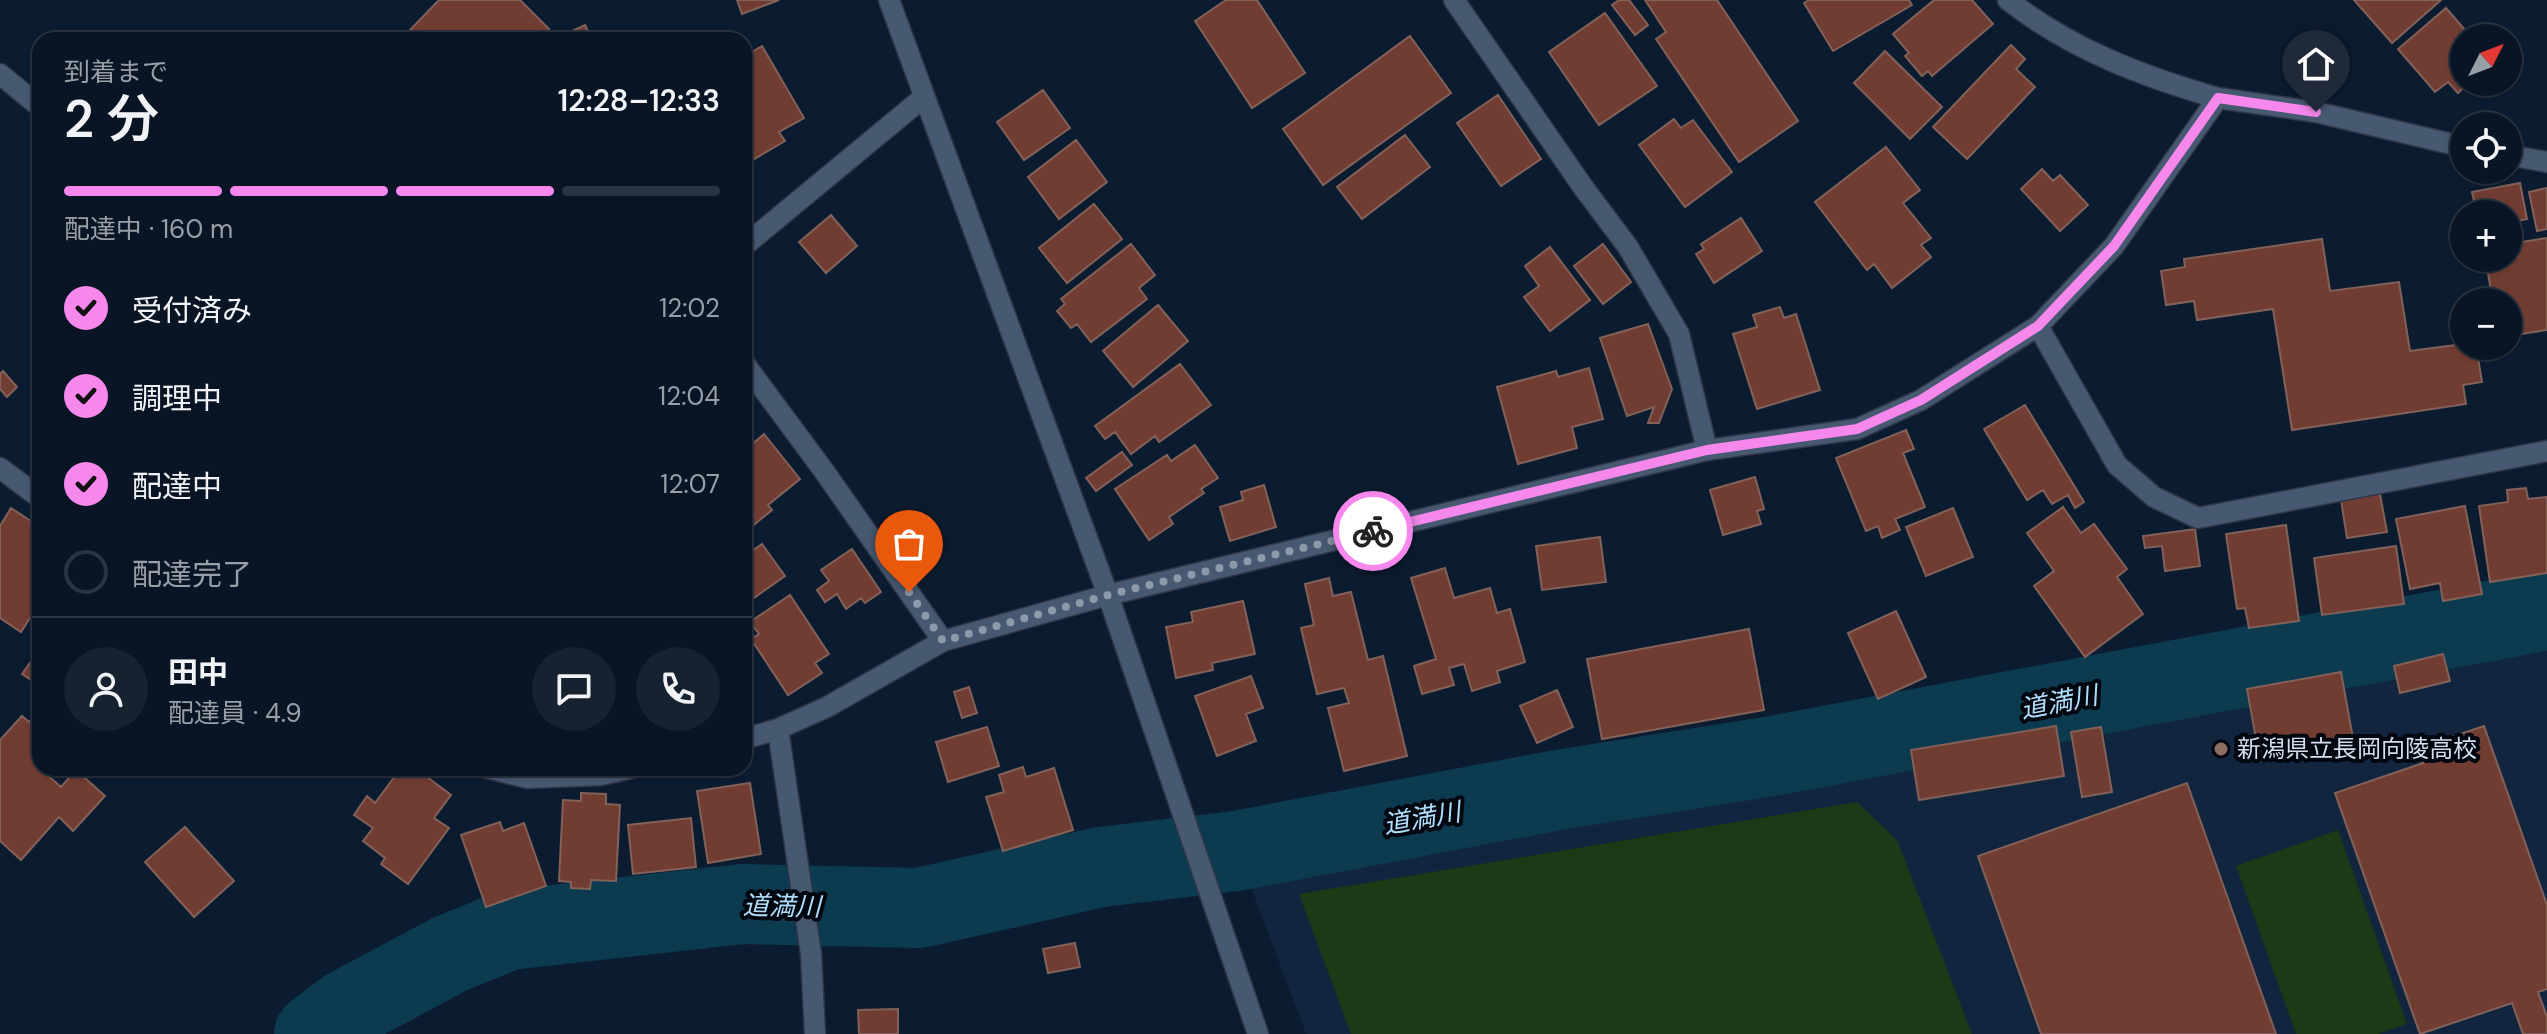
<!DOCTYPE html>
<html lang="ja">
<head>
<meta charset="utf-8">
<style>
	:root { --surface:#091524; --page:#172231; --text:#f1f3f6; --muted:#999fa6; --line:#293441; --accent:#f688ed }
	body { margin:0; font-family:"DM Sans","Noto Sans JP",sans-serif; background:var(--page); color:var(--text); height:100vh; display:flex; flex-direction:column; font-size:30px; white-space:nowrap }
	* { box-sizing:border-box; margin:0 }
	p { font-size:26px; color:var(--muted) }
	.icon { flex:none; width:44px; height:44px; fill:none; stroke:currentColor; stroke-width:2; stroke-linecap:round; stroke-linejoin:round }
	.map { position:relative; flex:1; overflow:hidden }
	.panel { position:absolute; left:32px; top:32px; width:720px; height:744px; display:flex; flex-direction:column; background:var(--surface); border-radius:24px; box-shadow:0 2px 6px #0004,0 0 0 2px var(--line) }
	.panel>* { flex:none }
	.needle { width:52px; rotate:48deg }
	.fabs { position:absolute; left:2450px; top:24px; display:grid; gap:16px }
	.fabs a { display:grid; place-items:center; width:72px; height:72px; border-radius:50%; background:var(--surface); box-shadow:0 2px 6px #0004,0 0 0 2px var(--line); font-size:40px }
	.pin { position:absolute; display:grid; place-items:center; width:68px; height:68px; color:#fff; margin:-82px -34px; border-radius:50% 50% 50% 0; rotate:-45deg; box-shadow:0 0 8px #0007 }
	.pin .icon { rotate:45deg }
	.courier { position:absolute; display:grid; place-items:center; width:80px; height:80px; margin:-40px; border:6px solid #f688ed; border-radius:50%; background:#fff; color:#222; box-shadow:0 2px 10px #0007 }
	.head em { font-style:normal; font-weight:600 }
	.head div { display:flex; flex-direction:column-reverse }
	.head { display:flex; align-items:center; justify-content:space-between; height:136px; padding:0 32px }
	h1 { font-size:52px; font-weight:600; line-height:60px }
	.bar { display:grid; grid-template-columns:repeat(4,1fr); gap:12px 8px; align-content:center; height:96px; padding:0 32px }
	.bar i { height:10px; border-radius:6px; background:var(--line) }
	.bar .on { background:var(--accent) }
	.bar p { grid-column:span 4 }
	.line { display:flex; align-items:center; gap:20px; padding:0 32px; border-top:2px solid var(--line) }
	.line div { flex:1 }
	.round { display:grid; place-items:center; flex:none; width:84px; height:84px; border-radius:42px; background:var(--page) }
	ol { padding:0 32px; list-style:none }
	li { display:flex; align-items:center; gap:24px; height:88px }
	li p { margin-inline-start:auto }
	li .icon { padding:8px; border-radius:50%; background:var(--accent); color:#111; stroke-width:4 }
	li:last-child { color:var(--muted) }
	li i { width:44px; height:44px; border:4px solid var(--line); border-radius:50% }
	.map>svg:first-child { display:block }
	.built { fill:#11253f }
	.green { fill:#1b3a15 }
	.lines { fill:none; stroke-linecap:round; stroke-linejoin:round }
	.river { stroke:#0c3a4f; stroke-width:80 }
	.building { fill:#713d32; stroke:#826159; stroke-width:2 }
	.minor-casing { stroke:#2e3646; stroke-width:23 }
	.tertiary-casing { stroke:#2e3646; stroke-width:23 }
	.minor { stroke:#475971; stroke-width:20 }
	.tertiary { stroke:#475971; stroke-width:20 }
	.done { stroke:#8d9aaa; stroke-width:8; stroke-dasharray:0 14.4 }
	.route { stroke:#f688ed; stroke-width:10 }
	.education-dot { fill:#8d6e63; stroke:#02060e; stroke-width:3 }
	.labels { text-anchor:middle; stroke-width:8; stroke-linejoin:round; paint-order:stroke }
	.poi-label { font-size:24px; fill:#d3deec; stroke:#02060e; text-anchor:start }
	.water-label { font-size:26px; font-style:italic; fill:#afdffc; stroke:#02060e }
</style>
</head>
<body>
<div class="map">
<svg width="2547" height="1034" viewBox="0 0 2547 1034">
	<rect width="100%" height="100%" fill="#0c1c30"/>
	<path class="built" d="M2547,629V1034H1306L1244,869Z"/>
	<path class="green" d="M1857,802L1897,840L1972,1034H1351L1299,894Z
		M2338,830L2407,1024L2378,1034H2296L2236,866Z"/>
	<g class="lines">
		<path class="river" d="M314,1034L347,1009L450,954L509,930L742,904L919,908L1101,867L1236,851L1558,790L1773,756L2547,610"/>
	</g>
	<path class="building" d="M439,0H520L549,29L538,40H408L412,37L408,32Z
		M737,0H779L742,14Z
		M1226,0H1257L1305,73L1252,108L1195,21Z
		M1619,0H1629L1648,25L1635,35L1612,5Z
		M1645,0H1717L1798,121L1739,162L1656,39L1666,32Z
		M1809,0H1909L1912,5L1833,51L1804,3Z
		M1934,0H1972L1993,24L1932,76L1928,71L1922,76L1905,56L1909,53L1893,34Z
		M2354,0H2441L2392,43Z
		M2446,8L2472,38H2464V82H2470L2458,93L2448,82L2435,92L2398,49Z
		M1605,13L1657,86L1599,125L1549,52Z
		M585,25L592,40H553Z
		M1410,36L1451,93L1323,185L1283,129Z
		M2011,45L2025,59L2016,69L2035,87L1967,159L1933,127Z
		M762,46L804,118L779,132L785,141L744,165V63L748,61L745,56Z
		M1885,51L1942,107L1910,139L1854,83Z
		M1043,90L1070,128L1024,160L997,122Z
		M1498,95L1541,159L1501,186L1457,123Z
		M1674,119L1681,128L1693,120L1732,172L1685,207L1639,145Z
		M1405,135L1430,167L1362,219L1337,187Z
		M1076,140L1107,182L1059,219L1028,177Z
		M1886,147L1920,190L1903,203L1931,238L1921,245L1931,257L1892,288L1874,264L1867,270L1815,202Z
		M2042,169L2053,181L2060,175L2088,205L2060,231L2021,189Z
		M2520,183L2527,219L2508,223V214H2477L2472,192Z
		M2547,188V229L2537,231L2529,192Z
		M1094,204L1122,239L1067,283L1039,248Z
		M831,215L857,246L826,273L799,242Z
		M1741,218L1762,251L1714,283L1696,254L1704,249L1701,244Z
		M2547,238V330L2508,336V302H2493L2486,262L2518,257L2515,243Z
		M2322,239L2330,291L2399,282L2410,351L2464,344V346H2476L2482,382L2463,385L2466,404L2292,430L2273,309L2197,320L2194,301L2166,305L2161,271L2185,267L2184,259Z
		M1131,244L1155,275L1139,288L1147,299L1091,342L1077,324L1071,328L1057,311L1065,304L1061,299Z
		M1603,244L1631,282L1603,304L1574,266Z
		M1550,247L1590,300L1550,331L1524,297L1539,286L1525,266Z
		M1158,305L1188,341L1133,387L1103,351Z
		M1780,307L1784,318L1796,314L1820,390L1757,409L1733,334L1757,327L1753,315Z
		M1648,324L1672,389L1659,423H1648L1654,407L1627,416L1600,338Z
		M1180,364L1211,405L1159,442L1155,436L1131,454L1115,432L1105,439L1095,426Z
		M1589,368L1603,419L1572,427L1577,448L1518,464L1497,387L1556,371L1558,377Z
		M3,371L17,387L7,397L0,389V374Z
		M2025,405L2084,502L2075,508L2068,495L2052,504L2043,490L2027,500L1984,429Z
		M1906,430L1914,449L1903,453L1925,507L1895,519L1900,530L1882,538L1878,526L1866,531L1836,458Z
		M764,434L800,479L768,505L772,510L750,528L744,520V451Z
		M1195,445L1218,478L1201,489L1204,493L1169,517L1173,524L1149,540L1115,489L1167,455L1171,461Z
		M1122,452L1132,465L1096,491L1086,478Z
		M1755,477L1764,509L1757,511L1761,524L1723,535L1710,490Z
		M1264,485L1276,527L1230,541L1220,507L1243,500L1241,492Z
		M2526,488L2528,499L2547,497V573L2490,582L2479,506L2508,502L2507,490Z
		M2380,494L2387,532L2347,538L2341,500Z
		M2465,506L2482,594L2443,601L2440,583L2410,589L2396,519Z
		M2063,507L2081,533L2094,524L2127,569L2117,577L2143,614L2085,657L2034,586L2054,571L2027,533Z
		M11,508L40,527V602L21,632L0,618V526Z
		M1953,508L1973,557L1926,576L1906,527Z
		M2286,525L2299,621L2249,628L2245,608L2237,609L2226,534Z
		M2195,529L2200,566L2165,571L2162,546L2145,548L2143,536Z
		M1600,537L1606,582L1542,590L1536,546Z
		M762,544L785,576L744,605V557Z
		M2396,546L2404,604L2322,615L2314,558Z
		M852,549L881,592L865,603L861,598L846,609L837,594L825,602L817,590L829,581L821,570Z
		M1445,568L1454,598L1490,588L1497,613L1510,609L1525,662L1497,671L1500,682L1472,691L1464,664L1449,668L1454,685L1422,694L1414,666L1436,659L1411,578Z
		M1329,578L1333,596L1351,592L1368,660L1383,656L1407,756L1344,771L1328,708L1349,703L1344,688L1317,694L1301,628L1314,625L1305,584Z
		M790,595L829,654L815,663L822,673L788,695L751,639L759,634L750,622Z
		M1243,601L1255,654L1212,663L1213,670L1176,678L1166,627L1193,622L1191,612Z
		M1896,611L1926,677L1878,699L1848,633Z
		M1749,629L1764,710L1602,739L1587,659Z
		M40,649V686L22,674Z
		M2443,654L2450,681L2400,693L2394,666Z
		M2341,672L2354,744L2260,761L2247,689Z
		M1251,676L1263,708L1246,714L1256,741L1217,756L1195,696Z
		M969,687L977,713L962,718L954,692Z
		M1557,690L1573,727L1537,743L1520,706Z
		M39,711L40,768H44L42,770L61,787L76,770L105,796L73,831L59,817L21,860L0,841V740L22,716L29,722Z
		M2056,726L2064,776L1919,800L1911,750Z
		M2484,726L2547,905V989L2538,992L2547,1017V1034H2523L2512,1003L2420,1034L2335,793L2423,763L2419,748Z
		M987,727L999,766L948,782L936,742Z
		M2101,727L2112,792L2082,797L2071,732Z
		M1023,767L1026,777L1054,768L1073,830L1003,851L986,797L1004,792L999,775Z
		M401,768H415L451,795L434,818L449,828L408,884L381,864L385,858L363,841L373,828L354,815L367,796L375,803Z
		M750,783L761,854L708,863L697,791Z
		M2187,783L2276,1034H2041L1978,856Z
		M581,793L606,794V804L620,805L616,881L591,880L590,889L571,888V882L559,881L563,800L581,801Z
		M691,818L696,867L633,874L628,825Z
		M500,822L503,831L524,823L546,886L486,907L461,835Z
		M185,827L234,881L194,917L145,862Z
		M1075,943L1080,967L1048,973L1043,949Z
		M898,1009V1034H859L858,1010Z"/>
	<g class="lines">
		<defs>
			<path id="minor" d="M1454,0L1583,187L1628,247L1679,334L1707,450
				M0,74L40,107
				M744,246L924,97
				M2038,326L2117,465L2154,497L2198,518L2547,451
				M744,363L824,471L943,641
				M0,468L40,498
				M744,739L778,729
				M487,768L528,778L601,775L631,768
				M815,1034L811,954L778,729L827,707L943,641L1108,595L889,0"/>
			<path id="tertiary" d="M2008,0C2070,49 2144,77 2218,98
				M2508,155L2547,162
				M1258,1034L1108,595L1707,450L1857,429L1921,400L2038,326L2114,246L2218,98L2316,112L2464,147"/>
		</defs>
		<use href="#minor" class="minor-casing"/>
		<use href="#tertiary" class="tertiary-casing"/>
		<use href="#minor" class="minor"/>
		<use href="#tertiary" class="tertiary"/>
	</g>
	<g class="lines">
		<path class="done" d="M909,592L943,641L1108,595L1373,531"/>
		<path class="route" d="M1373,531L1707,450L1857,429L1921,400L2038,326L2114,246L2218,98L2316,112"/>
	</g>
	<circle class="education-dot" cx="2221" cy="749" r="8"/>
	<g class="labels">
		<g class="poi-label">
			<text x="2237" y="757">新潟県立長岡向陵高校</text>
		</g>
		<g class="water-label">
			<text transform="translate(2059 702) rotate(-11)" y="9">道満川</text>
			<text transform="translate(1422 818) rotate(-10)" y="9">道満川</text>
			<text transform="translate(782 906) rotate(1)" y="9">道満川</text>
		</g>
	</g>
</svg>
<div class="fabs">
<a><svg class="needle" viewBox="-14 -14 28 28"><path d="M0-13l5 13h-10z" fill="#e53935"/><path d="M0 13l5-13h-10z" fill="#999fa6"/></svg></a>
<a><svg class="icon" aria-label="locate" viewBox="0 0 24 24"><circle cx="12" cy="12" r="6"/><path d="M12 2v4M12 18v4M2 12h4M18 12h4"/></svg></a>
<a>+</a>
<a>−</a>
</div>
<div class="pin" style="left:909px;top:592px;background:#ea580c"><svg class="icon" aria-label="bag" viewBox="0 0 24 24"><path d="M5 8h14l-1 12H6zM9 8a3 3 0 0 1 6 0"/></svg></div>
<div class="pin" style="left:2316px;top:112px;background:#1f2937"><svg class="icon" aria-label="home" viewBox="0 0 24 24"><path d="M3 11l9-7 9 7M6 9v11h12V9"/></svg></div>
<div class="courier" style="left:1373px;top:531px"><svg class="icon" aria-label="bike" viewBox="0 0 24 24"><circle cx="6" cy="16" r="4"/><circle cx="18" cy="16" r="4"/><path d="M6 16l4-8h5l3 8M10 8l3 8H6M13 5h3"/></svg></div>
<section class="panel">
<div class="head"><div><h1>2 分</h1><p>到着まで</p></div><em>12:28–12:33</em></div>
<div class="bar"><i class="on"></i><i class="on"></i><i class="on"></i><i></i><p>配達中 · 160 m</p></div>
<ol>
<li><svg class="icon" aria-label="check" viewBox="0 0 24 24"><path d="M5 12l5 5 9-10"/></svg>受付済み<p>12:02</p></li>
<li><svg class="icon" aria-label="check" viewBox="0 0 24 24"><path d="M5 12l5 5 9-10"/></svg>調理中<p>12:04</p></li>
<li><svg class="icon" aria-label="check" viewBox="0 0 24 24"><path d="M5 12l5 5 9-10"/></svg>配達中<p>12:07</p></li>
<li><i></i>配達完了</li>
</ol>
<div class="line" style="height:144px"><a class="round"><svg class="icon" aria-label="person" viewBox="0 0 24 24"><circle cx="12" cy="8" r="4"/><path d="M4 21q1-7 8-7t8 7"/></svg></a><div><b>田中</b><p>配達員 · 4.9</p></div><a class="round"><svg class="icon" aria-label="chat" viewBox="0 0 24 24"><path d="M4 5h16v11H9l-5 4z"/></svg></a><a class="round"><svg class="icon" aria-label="phone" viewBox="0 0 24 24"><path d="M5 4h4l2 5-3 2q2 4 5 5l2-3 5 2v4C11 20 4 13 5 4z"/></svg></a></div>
</section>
</div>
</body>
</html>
